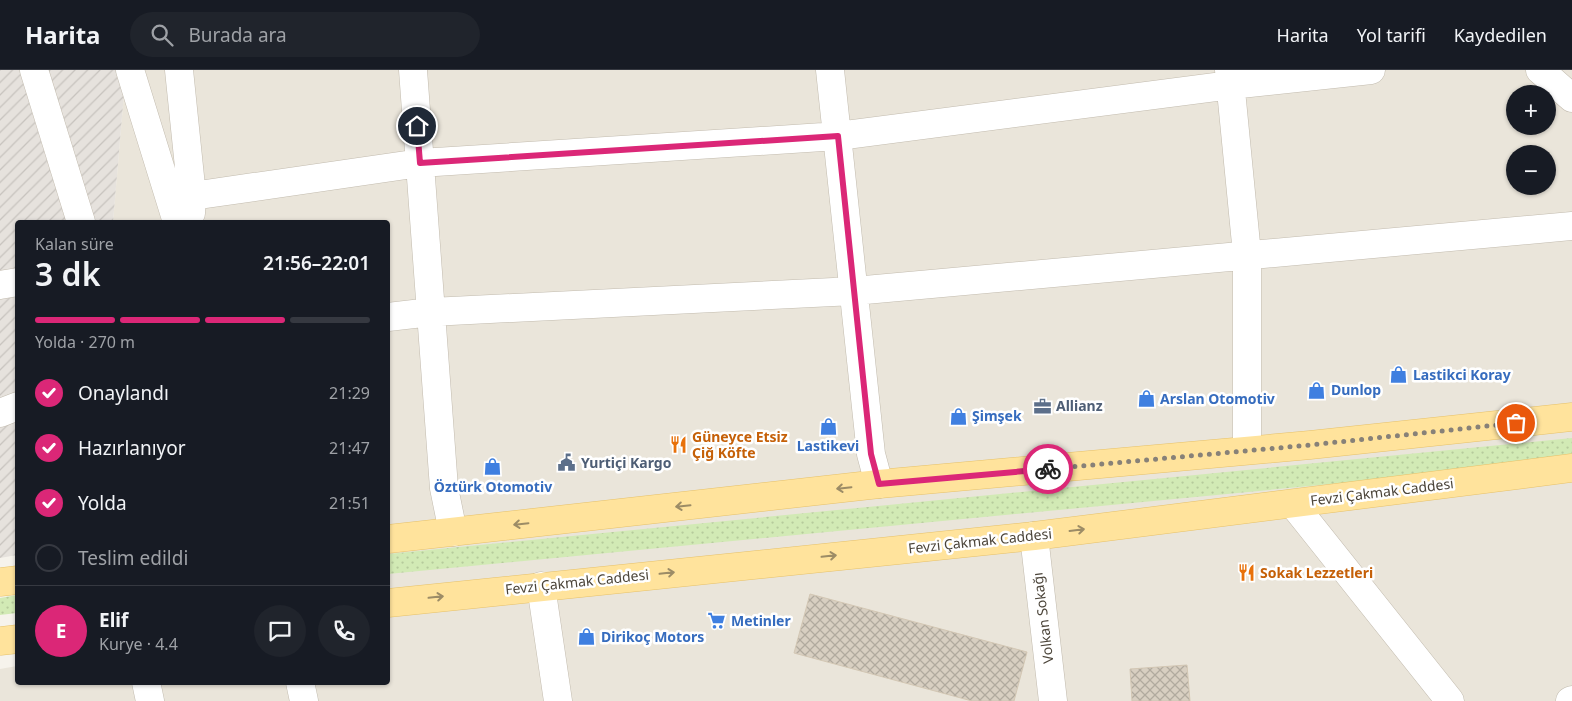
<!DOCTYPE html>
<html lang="tr">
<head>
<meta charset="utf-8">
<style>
	:root { --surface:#171b24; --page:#20242c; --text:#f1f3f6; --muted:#9ea1a6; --line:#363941; --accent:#db2777 }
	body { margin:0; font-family:"Noto Sans",sans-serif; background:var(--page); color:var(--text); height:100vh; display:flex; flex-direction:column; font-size:19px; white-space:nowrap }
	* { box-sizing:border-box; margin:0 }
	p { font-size:16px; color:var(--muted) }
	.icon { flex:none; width:28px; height:28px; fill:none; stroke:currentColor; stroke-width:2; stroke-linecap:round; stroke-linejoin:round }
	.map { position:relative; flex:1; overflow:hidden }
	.drawer { position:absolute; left:15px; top:150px; width:375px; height:465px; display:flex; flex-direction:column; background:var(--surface); border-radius:5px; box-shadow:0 1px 4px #0004 }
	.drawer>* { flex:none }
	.controls { position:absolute; left:1506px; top:15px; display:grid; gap:10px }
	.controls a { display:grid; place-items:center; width:50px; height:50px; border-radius:50%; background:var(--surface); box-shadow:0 1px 4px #0004; font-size:25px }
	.pin { position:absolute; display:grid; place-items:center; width:42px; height:42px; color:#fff; margin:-21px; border:2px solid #fff; border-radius:50%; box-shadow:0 1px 5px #0007 }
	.courier { position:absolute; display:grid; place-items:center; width:50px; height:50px; margin:-25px; border:4px solid #db2777; border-radius:50%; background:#fff; color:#222; box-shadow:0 1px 6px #0007 }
	.head em { font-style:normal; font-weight:600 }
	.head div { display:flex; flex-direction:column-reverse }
	.head { display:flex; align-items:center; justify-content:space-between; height:85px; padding:0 20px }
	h1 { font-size:32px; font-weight:600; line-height:38px }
	.bar { display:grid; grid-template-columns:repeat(4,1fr); gap:8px 5px; align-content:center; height:60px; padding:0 20px }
	.bar i { height:6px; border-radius:4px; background:var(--line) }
	.bar .active { background:var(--accent) }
	.bar p { grid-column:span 4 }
	.line { display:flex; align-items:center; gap:12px; padding:0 20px; border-top:1px solid var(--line) }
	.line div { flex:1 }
	.round { display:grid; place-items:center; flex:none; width:52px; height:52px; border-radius:26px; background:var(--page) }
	ol { padding:0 20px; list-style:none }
	li { display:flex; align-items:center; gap:15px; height:55px }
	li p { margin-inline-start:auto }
	li .icon { padding:5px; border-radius:50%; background:var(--accent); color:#fff; stroke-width:4 }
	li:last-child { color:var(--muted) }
	li i { width:28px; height:28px; border:2px solid var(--line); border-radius:50% }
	header { display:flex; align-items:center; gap:30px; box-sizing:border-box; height:70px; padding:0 25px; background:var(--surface); border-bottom:1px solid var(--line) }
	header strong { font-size:24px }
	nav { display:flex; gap:28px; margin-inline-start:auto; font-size:18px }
	.search { width:350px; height:45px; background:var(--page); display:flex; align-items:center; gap:12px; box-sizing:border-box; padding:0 18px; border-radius:28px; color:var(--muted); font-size:19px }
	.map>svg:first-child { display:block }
	.residential { fill:#eae5da; fill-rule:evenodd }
	.industrial { fill:url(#industrial-furrows) }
	.grass { fill:url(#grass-dots) }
	.building { fill:url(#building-cross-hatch); stroke:#d3c7b4 }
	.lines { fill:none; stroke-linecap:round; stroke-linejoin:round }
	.minor-casing { stroke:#c2bbae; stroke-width:29 }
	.major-casing { stroke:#e6c16a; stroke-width:29 }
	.minor { stroke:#fff; stroke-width:28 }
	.major { stroke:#ffe39c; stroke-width:28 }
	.oneway { stroke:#9c8c66 }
	.done { stroke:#878178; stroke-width:5; stroke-dasharray:0 9 }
	.route { stroke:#db2777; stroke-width:6 }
	.labels { text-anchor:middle; stroke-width:5; stroke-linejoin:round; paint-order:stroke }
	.shop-label { font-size:14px; font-weight:bold; fill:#366cbe; stroke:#fff; text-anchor:start }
	.service-label { font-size:14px; font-weight:bold; fill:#4e5e75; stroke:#fff; text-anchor:start }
	.food-label { font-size:14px; font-weight:bold; fill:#c56008; stroke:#fff; text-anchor:start }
	.street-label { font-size:14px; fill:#4b4439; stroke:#fff }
</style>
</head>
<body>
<header>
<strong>Harita</strong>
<div class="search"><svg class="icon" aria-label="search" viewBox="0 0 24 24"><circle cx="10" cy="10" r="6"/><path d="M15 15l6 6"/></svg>Burada ara</div>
<nav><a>Harita</a><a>Yol tarifi</a><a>Kaydedilen</a></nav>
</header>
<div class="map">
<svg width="1572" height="631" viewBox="0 0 1572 631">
	<defs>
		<pattern id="industrial-furrows" width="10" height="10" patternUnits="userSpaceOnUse" patternTransform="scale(1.25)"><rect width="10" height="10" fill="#e6e2dd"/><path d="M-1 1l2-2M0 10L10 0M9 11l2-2" fill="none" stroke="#c7c3be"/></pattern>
		<pattern id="grass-dots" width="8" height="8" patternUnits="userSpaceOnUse" patternTransform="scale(1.25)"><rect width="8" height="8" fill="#d2eab5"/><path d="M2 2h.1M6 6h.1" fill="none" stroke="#b6ca9c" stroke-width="1.8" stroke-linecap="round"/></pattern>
		<pattern id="building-cross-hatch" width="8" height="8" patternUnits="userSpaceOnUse" patternTransform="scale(1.25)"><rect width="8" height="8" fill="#d8cfc1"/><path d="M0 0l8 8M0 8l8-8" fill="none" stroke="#b1aa9e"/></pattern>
	</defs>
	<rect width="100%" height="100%" fill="#f6f3ec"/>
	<path class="residential" d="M126,0H1572V631H0V599L17,596L18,612H388V152H113ZM1515,24H1548V56H1515ZM1515,84H1548V116H1515Z"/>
	<path class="industrial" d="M0,0H126L113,152H18L17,485L0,488Z"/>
	<path class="grass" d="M1572,368V391L388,504V484Z
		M17,525V543L0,545V528Z"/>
	<path class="building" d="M810,524L1027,582L1014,631H972L794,583Z
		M1187,595L1190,631H1132L1130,599Z"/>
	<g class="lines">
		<defs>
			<path id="minor" d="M34,0L81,152
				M130,0L177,152
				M179,0L192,126L191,143
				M413,0L444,418L453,462
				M830,0L871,384L879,414
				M1229,0L1247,184V380
				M1540,0L1572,28
				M192,126L420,93L838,66L1231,15L1371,0
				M0,215L18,212
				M388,247L431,242L854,221L1572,156
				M0,343L18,336
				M1293,434L1450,631
				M1034,466L1053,631
				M541,516L558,631
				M146,612L150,631
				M300,612L304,631
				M1570,631L1572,630"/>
			<path id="major" d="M388,469L879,414L1310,375L1572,347
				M0,512L18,510
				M388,533L1034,466L1572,398
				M0,571L18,569"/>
		</defs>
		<use href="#minor" class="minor-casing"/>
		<use href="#major" class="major-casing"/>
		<use href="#minor" class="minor"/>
		<use href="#major" class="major"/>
	</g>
	<defs><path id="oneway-shaft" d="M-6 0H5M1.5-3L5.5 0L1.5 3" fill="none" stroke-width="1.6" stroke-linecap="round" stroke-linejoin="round" transform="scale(1.25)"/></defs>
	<g class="oneway">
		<use href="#oneway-shaft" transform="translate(844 418) rotate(174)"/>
		<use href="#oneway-shaft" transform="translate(683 436) rotate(174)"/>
		<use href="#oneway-shaft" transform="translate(521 454) rotate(174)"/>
		<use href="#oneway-shaft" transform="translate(1077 460) rotate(-7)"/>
		<use href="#oneway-shaft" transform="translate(829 486) rotate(-6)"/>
		<use href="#oneway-shaft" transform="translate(667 503) rotate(-6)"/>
		<use href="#oneway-shaft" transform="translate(436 527) rotate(-6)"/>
	</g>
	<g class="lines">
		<path class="done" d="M1048,399L1310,375L1516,353"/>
		<path class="route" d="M417,56L420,93L838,66L871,384L879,414L1048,399"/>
	</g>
	<defs>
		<symbol id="shop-bare" viewBox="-9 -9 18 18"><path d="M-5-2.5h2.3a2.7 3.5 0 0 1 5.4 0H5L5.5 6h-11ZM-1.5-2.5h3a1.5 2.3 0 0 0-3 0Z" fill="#3f7fe0" stroke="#fff" stroke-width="2.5" paint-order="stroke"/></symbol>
		<symbol id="office-bare" viewBox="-9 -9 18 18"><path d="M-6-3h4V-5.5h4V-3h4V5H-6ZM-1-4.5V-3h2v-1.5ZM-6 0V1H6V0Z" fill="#5c6f8a" stroke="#fff" stroke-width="2.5" paint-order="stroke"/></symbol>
		<symbol id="restaurant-bare" viewBox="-9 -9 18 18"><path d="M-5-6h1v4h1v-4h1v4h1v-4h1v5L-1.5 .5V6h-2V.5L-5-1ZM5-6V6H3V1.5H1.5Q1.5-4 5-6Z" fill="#e8710a" stroke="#fff" stroke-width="2.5" paint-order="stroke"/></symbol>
		<symbol id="civic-bare" viewBox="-9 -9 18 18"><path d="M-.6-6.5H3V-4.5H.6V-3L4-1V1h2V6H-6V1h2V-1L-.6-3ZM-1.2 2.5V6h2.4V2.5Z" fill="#5c6f8a" stroke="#fff" stroke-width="2.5" paint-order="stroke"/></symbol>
		<symbol id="supermarket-bare" viewBox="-9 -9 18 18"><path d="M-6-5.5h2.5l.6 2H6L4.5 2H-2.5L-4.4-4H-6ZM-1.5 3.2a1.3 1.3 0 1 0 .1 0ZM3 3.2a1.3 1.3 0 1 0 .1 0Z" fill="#3f7fe0" stroke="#fff" stroke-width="2.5" paint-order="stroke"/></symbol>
	</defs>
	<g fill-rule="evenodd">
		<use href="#shop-bare" x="1386" y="292" width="25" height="25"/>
		<use href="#shop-bare" x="1304" y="308" width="25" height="25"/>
		<use href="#shop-bare" x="1134" y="316" width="25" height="25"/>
		<use href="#office-bare" x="1030" y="324" width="25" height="25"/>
		<use href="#shop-bare" x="946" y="334" width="25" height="25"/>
		<use href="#shop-bare" x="816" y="344" width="25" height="25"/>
		<use href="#restaurant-bare" x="666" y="362" width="25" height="25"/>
		<use href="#civic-bare" x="554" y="380" width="25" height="25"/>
		<use href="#shop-bare" x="480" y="384" width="25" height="25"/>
		<use href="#restaurant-bare" x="1234" y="490" width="25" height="25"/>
		<use href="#supermarket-bare" x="704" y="538" width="25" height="25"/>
		<use href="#shop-bare" x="574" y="554" width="25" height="25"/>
	</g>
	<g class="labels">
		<g class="shop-label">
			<text x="1413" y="310">Lastikci Koray</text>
			<text x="1331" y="325">Dunlop</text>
			<text x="1160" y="334">Arslan Otomotiv</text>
			<text x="972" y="351">Şimşek</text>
			<text x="828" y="381" text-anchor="middle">Lastikevi</text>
			<text x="493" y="422" text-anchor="middle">Öztürk Otomotiv</text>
			<text x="731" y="556">Metinler</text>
			<text x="601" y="572">Dirikoç Motors</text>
		</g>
		<g class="service-label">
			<text x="1056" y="341">Allianz</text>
			<text x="581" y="398">Yurtiçi Kargo</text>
		</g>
		<g class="food-label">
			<text x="692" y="372">Güneyce Etsiz<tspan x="692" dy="16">Çiğ Köfte</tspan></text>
			<text x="1260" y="508">Sokak Lezzetleri</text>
		</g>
		<g class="street-label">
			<text transform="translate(1382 422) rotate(-7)" y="5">Fevzi Çakmak Caddesi</text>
			<text transform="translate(980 471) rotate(-6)" y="5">Fevzi Çakmak Caddesi</text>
			<text transform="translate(577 512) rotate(-6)" y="5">Fevzi Çakmak Caddesi</text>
			<text transform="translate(1043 548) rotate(-97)" y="5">Volkan Sokağı</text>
		</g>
	</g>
</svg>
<div class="controls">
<a>+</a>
<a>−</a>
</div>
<div class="pin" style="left:1516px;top:353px;background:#ea580c"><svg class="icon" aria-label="bag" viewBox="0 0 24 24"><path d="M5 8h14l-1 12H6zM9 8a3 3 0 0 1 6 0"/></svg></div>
<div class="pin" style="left:417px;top:56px;background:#1f2937"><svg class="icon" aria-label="home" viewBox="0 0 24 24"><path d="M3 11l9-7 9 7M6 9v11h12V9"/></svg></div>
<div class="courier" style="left:1048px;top:399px"><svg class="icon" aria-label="bike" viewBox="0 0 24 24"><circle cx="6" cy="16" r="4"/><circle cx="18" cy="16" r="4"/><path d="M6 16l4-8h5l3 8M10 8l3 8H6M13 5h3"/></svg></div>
<section class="drawer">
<div class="head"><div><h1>3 dk</h1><p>Kalan süre</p></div><em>21:56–22:01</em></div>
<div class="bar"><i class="active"></i><i class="active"></i><i class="active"></i><i></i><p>Yolda · 270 m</p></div>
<ol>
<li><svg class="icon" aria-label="check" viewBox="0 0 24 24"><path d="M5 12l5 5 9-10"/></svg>Onaylandı<p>21:29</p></li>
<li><svg class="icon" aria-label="check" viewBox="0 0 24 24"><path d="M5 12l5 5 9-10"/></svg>Hazırlanıyor<p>21:47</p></li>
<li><svg class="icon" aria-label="check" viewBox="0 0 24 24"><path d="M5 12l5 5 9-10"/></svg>Yolda<p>21:51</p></li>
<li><i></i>Teslim edildi</li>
</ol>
<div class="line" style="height:90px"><b class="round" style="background:var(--accent);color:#fff">E</b><div><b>Elif</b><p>Kurye · 4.4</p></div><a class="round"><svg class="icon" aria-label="chat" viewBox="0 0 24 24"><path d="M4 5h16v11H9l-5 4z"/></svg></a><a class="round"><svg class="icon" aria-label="phone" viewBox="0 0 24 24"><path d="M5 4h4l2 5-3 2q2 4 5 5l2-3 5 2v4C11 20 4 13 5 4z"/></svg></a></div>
</section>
</div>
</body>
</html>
